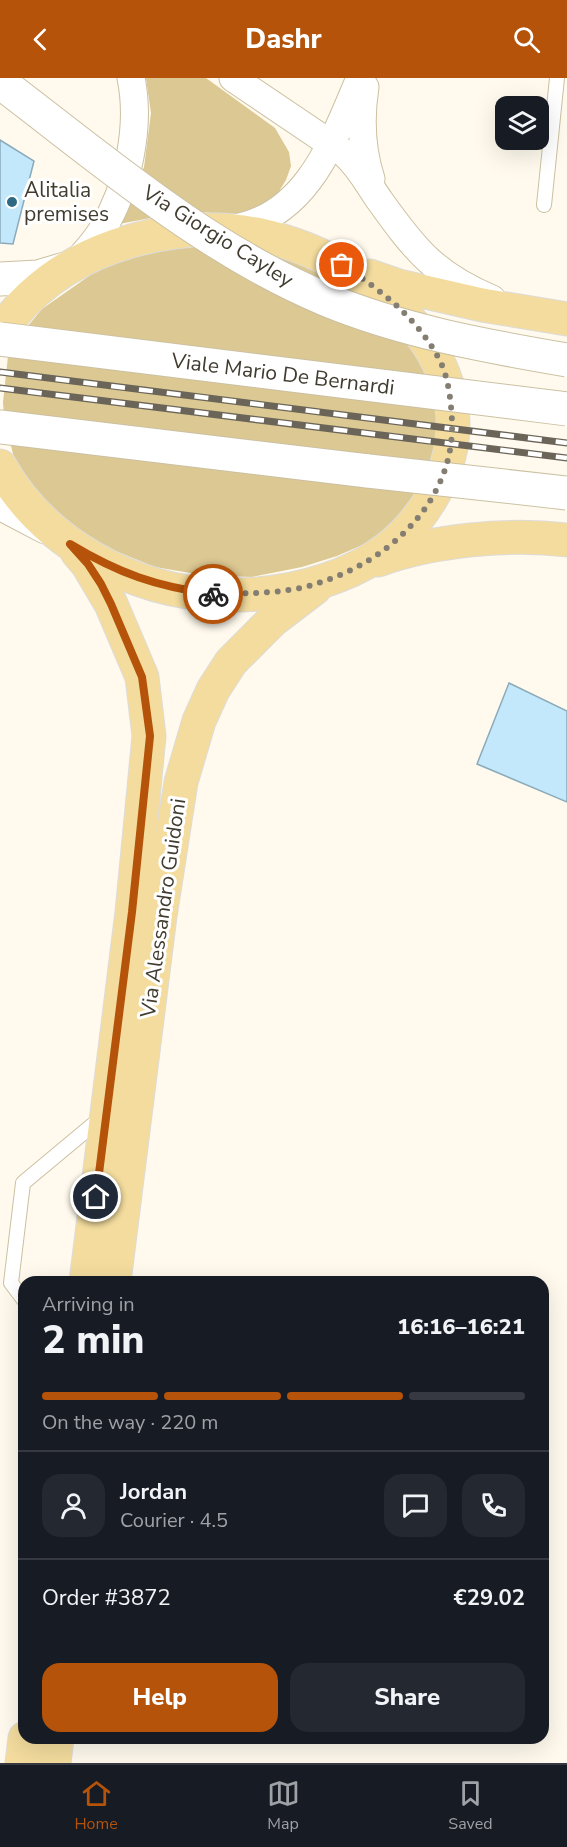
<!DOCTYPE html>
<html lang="en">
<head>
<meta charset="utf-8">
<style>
	:root { --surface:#171b24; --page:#242831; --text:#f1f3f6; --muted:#9ea1a6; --line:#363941; --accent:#b45309 }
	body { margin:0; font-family:"Nunito Sans",sans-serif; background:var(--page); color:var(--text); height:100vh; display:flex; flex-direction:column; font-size:22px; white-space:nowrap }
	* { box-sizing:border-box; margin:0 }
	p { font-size:20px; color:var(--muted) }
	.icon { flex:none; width:33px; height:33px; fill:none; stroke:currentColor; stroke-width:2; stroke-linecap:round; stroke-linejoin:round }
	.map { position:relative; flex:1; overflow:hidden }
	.panel { position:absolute; left:18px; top:1198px; width:531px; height:468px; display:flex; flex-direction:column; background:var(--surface); border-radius:18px; box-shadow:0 6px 24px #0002 }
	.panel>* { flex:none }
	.controls { position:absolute; left:495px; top:18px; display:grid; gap:12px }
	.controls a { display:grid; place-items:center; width:54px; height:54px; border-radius:12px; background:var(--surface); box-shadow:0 6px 24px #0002; font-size:30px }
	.pin { position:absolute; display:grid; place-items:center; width:51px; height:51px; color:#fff; margin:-26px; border:3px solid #fff; border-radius:50%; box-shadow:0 2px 6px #0007 }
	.courier { position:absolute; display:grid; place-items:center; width:60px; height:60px; margin:-30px; border:4px solid #b45309; border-radius:50%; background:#fff; color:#222; box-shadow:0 2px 8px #0007 }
	.summary em { font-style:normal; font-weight:800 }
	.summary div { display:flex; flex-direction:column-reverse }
	.summary { display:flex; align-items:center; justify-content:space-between; height:102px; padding:0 24px }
	h1 { font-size:39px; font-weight:800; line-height:45px }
	.bar { display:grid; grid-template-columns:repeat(4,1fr); gap:9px 6px; align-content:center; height:72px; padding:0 24px }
	.bar i { height:8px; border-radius:4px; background:var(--line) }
	.bar .current { background:var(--accent) }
	.bar p { grid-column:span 4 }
	.line { display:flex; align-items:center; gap:15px; padding:0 24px; border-top:2px solid var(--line) }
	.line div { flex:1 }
	.round { display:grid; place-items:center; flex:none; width:63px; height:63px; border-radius:18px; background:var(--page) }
	.primary-button { display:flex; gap:12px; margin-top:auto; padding:12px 24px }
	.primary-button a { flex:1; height:69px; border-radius:18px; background:var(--accent); color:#fff; font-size:24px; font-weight:800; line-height:69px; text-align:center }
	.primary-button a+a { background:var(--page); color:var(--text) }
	header { display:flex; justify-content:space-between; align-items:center; height:78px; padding:0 24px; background:var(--accent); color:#fff; font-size:27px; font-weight:800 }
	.dock { display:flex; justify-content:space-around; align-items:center; height:84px; border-top:2px solid var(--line); background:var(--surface); font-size:16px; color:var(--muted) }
	.dock a { display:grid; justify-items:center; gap:3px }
	.dock .current { color:var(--accent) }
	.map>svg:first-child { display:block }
	.green { fill:#dcc892 }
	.building { fill:#c3e8fb; stroke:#8babbb; stroke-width:1.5 }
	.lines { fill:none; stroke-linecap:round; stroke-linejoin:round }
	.service-casing { stroke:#cbc0a2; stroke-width:16 }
	.minor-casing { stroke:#cbc0a2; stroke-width:29 }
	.secondary-casing { stroke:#cbc0a2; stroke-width:35 }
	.primary-casing { stroke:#dddcda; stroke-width:35 }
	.service { stroke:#fff; stroke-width:14 }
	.minor { stroke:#fff; stroke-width:27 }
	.secondary { stroke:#fff; stroke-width:33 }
	.primary { stroke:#f3dc9d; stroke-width:33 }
	.rail-casing { stroke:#6a6558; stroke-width:7 }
	.rail { stroke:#fff; stroke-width:4.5; stroke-dasharray:14; stroke-linecap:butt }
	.secondary-bridge-casing { stroke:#cbc0a2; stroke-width:35; stroke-linecap:butt }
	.secondary-bridge { stroke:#fff; stroke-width:33 }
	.done { stroke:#847e72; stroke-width:6; stroke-dasharray:0 10.8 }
	.route { stroke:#b45309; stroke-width:8 }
	.poi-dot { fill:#2f6982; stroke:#fff; stroke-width:2 }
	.labels { text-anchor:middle; stroke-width:6; stroke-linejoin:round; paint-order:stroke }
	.poi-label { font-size:21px; fill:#413c2f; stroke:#fff; text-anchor:start }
	.street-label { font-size:21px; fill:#413c2f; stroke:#fff }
</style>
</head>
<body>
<header><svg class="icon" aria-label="back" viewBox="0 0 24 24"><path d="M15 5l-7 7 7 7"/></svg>Dashr<svg class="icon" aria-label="search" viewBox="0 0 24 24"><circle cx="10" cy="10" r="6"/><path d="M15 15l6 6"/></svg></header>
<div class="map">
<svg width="567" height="1685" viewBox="0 0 567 1685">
	<rect width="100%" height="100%" fill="#fffaed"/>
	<path class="green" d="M146,0H206L275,50L289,74L291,88L286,102L276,118L258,133L235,137L188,133L119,146L144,89L151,35Z
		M194,166L271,175L315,193L387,237L423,286L435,329L439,358L434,382L408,432L376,461L337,478L302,489L252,499L202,497L155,489L103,468L67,445L38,417L23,397L13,376L4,339L3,324L8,278L23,254L42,231L99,191L130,179Z"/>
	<path class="building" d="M0,62L34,83L13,166L0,165Z
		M509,605L567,633V724L477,686Z"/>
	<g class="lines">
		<defs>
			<path id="service" d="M544,127L557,0
				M24,1222L11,1205L23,1105L101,1040"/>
			<path id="minor" d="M233,0L344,75C360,89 368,106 380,123C415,172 435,197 492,221
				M365,9C360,41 361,70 371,101
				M230,151C307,140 333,63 360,0
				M76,185C85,174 95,164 102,152C128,110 141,49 131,0"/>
			<path id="secondary" d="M0,201L38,199L65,191
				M0,349L368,393
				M0,425L46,449"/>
			<path id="primary" d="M370,198L399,208L482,227L567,241
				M0,255C27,213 69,184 115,168C162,152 212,147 260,157C393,186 520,317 413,446C368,500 287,519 220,517C132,514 43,465 0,388
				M77,474L88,487L111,526L142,599L149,658L132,834L86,1204
				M378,482C433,462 509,455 567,462
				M114,1204L160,838L181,704L199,643L213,612L231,584L273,542L315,510
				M22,1685L25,1660
				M54,1685L57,1660"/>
		</defs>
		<use href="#service" class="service-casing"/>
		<use href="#minor" class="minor-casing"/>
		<use href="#secondary" class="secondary-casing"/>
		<use href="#primary" class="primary-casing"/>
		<use href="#service" class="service"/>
		<use href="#minor" class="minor"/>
		<use href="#secondary" class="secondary"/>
		<use href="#primary" class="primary"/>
		<defs>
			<path id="rail" d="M0,294L567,365
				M0,310L567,380"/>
		</defs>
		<use href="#rail" class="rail-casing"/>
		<use href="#rail" class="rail"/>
		<defs>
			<path id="secondary-bridge" d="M0,4C103,82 204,170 325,221C402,253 485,268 567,282
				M0,261L567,331
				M368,393L567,415"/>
		</defs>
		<use href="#secondary-bridge" class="secondary-bridge-casing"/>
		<use href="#secondary-bridge" class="secondary-bridge"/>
	</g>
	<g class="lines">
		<path class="done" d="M213,516C227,518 241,515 254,515C277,514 300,512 321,504C391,482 455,421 452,343C451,324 449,303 441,285C420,242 381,212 342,187"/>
		<path class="route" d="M96,1119L132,834L150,658L142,599L111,526L101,506L88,486L70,466C118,495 157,509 213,516"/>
	</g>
	<circle class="poi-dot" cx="12" cy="124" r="6"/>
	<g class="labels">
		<g class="poi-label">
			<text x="24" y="119">Alitalia<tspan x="24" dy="24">premises</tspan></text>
		</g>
		<g class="street-label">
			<text transform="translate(218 158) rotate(32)" y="7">Via Giorgio Cayley</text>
			<text transform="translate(283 296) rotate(7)" y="7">Viale Mario De Bernardi</text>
			<text transform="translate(163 830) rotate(-82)" y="7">Via Alessandro Guidoni</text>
		</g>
	</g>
</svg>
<div class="controls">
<a><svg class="icon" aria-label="layers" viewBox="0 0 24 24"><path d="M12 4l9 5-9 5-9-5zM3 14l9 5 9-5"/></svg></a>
</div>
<div class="pin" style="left:342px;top:187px;background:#ea580c"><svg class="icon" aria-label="bag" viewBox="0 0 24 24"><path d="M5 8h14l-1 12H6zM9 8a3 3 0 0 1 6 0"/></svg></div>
<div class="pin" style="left:96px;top:1119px;background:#1f2937"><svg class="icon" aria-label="home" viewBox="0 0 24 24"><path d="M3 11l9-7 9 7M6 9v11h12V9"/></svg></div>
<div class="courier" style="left:213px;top:516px"><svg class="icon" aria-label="bike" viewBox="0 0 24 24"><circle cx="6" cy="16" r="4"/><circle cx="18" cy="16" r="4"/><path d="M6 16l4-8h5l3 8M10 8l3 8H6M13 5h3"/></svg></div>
<section class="panel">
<div class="summary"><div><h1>2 min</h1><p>Arriving in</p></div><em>16:16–16:21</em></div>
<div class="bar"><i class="current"></i><i class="current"></i><i class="current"></i><i></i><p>On the way · 220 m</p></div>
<div class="line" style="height:108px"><a class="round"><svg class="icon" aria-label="person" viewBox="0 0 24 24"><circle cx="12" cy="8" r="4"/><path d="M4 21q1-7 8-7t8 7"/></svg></a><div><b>Jordan</b><p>Courier · 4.5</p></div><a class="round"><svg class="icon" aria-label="chat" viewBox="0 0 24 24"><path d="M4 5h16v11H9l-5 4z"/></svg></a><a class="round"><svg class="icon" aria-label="phone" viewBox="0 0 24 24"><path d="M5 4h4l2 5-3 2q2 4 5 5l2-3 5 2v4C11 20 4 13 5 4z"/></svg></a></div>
<div class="line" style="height:78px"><div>Order #3872</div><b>€29.02</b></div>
<div class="primary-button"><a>Help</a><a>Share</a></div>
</section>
</div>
<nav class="dock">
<a class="current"><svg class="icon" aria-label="home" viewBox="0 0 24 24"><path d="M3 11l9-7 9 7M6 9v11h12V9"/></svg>Home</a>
<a><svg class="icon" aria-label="map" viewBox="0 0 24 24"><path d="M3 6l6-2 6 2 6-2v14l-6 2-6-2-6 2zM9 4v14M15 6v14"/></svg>Map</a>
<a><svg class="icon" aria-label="saved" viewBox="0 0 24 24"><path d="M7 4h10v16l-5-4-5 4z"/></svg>Saved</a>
</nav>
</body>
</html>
